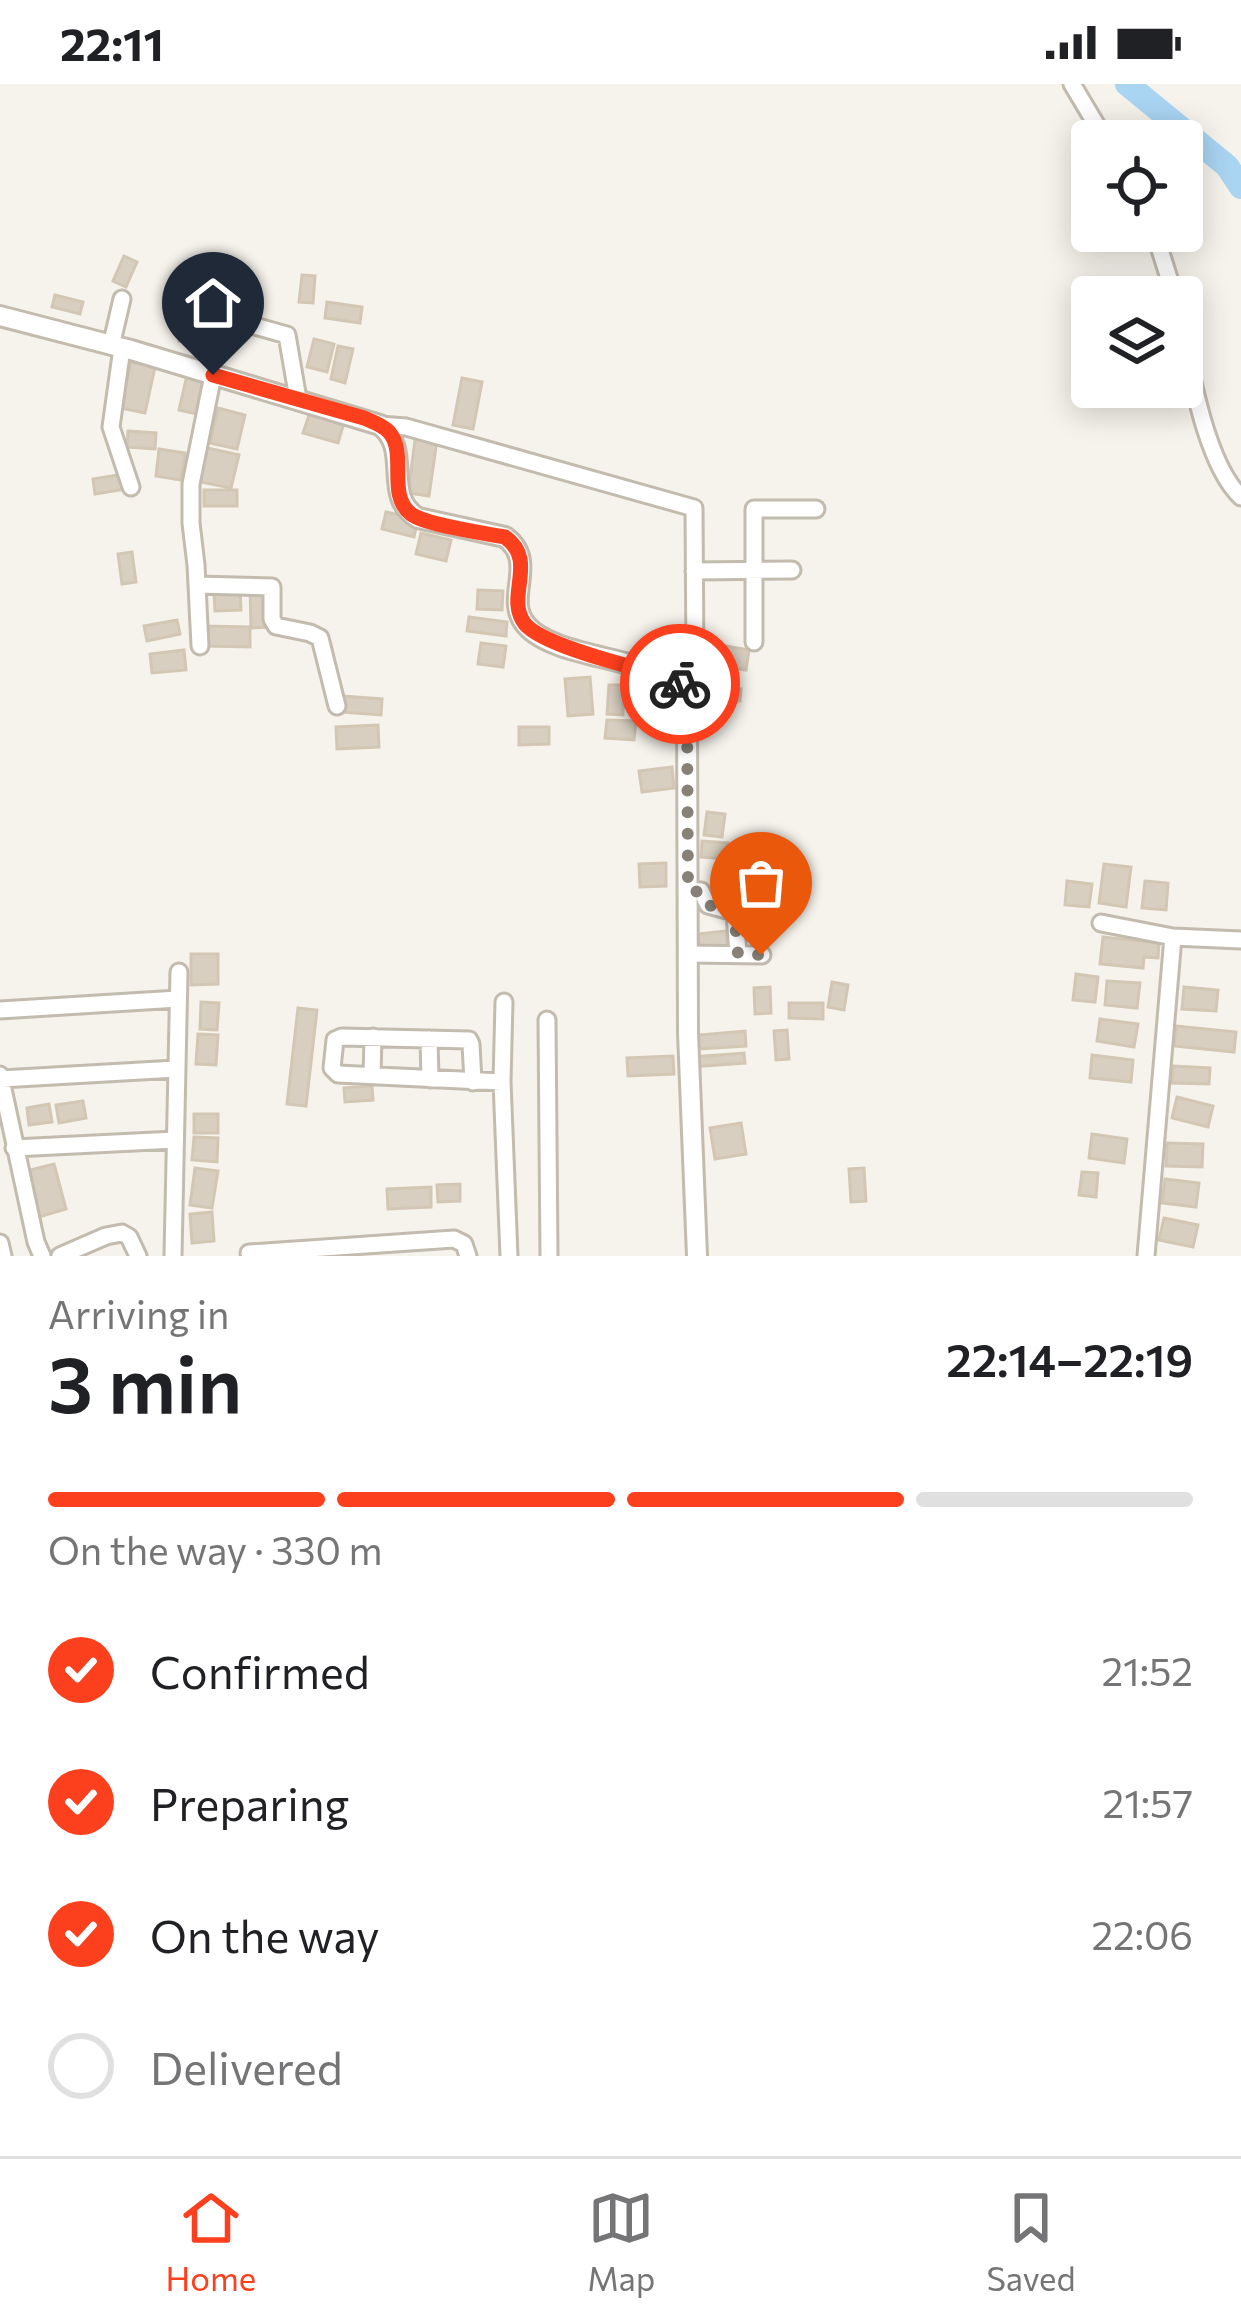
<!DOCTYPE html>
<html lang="en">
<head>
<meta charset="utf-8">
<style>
	:root { --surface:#fff; --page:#f2f2f2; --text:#202124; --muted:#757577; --line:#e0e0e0; --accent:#fc3f1d }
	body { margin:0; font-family:Commissioner,sans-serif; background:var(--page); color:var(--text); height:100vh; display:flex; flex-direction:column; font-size:45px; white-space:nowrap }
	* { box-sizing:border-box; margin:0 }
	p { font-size:39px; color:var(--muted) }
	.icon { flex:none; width:66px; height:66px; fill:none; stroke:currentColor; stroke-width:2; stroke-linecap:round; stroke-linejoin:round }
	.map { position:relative; height:1172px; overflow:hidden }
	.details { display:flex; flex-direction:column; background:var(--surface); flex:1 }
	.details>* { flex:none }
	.tools { position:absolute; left:1071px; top:36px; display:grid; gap:24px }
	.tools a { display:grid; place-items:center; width:132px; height:132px; border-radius:12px; background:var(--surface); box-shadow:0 6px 30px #0003; font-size:60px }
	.pin { position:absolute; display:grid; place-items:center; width:102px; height:102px; color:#fff; margin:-123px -51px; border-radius:50% 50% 50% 0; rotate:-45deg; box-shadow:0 0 12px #0007 }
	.pin .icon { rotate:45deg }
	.courier { position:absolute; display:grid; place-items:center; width:120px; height:120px; margin:-60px; border:9px solid #fc3f1d; border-radius:50%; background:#fff; color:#222; box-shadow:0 3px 15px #0007 }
	.headline em { font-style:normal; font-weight:600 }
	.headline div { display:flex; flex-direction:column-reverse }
	.headline { display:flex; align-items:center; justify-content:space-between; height:204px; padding:0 48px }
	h1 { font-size:78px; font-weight:600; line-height:90px }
	.bar { display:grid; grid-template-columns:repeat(4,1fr); gap:18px 12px; align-content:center; height:144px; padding:0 48px }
	.bar i { height:15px; border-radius:9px; background:var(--line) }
	.bar .current { background:var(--accent) }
	.bar p { grid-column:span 4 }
	ol { padding:0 48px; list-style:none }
	li { display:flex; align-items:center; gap:36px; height:132px }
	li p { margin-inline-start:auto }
	li .icon { padding:12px; border-radius:50%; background:var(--accent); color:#fff; stroke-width:4 }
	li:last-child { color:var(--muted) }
	li i { width:66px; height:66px; border:6px solid var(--line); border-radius:50% }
	.status { display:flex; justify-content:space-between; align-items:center; height:84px; padding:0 60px; background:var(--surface); direction:ltr }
	.status svg { height:33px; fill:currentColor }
	.dock { display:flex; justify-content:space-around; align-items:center; height:168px; border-top:3px solid var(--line); background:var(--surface); font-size:33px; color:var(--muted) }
	.dock a { display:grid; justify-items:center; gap:6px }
	.dock .current { color:var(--accent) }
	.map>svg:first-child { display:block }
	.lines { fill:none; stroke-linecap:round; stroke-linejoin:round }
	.river { stroke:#a9d4f2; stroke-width:24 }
	.building { fill:#d8cfc1; stroke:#d3c7b4; stroke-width:3 }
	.minor-casing { stroke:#c2bbae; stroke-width:21 }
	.tertiary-casing { stroke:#c2bbae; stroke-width:24 }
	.minor { stroke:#fff; stroke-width:15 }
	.tertiary { stroke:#fff; stroke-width:18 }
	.done { stroke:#878178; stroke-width:12; stroke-dasharray:0 21.6 }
	.route { stroke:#fc3f1d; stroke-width:15 }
</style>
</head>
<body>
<div class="status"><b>22:11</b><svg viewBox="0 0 49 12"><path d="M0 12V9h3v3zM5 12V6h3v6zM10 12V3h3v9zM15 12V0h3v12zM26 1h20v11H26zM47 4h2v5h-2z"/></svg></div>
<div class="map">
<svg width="1241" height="1172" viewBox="0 0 1241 1172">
	<rect width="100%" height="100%" fill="#f6f3ec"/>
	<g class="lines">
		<path class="river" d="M1127,0L1227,82L1241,103"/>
	</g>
	<path class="building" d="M124,172L137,178L126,203L113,197Z
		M302,191L315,192L313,219L299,218Z
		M55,211L83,218L80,230L52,223Z
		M327,218L362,223L360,239L325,234Z
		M188,223L205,227L197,261L179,257Z
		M220,228L245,234L242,249L216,243Z
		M314,255L334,260L327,288L307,283Z
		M338,262L353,265L345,299L331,295Z
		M131,278L155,283L145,329L121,324Z
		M187,291L205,295L197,330L179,326Z
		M462,294L482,298L473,345L453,341Z
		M312,322L346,332L338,359L303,349Z
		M218,324L245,331L237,365L210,359Z
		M128,347L156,349L155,365L127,363Z
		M416,349L437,356L429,412L408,409Z
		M203,363L239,371L231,404L196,397Z
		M159,365L185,369L181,396L156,392Z
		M124,390L126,405L95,410L93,395Z
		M204,406H237V422H204Z
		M386,428L418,435L414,453L382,445Z
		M421,449L451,456L446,477L416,470Z
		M132,468L136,498L122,500L118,470Z
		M240,504L241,526L215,527L214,506Z
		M250,504H270L271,543L251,544Z
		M478,506L503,507L502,526L477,525Z
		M469,533L507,538L506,552L467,547Z
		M177,536L180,550L147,557L144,542Z
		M203,542L250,543V563L203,562Z
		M481,559L506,562L503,583L478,580Z
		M720,561L749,566L746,586L730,584L731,580L717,578Z
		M184,566L186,586L152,589L150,570Z
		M590,593L593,630L568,632L565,595Z
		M609,601H624L623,631L607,630Z
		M707,603L741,605L740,617L706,615Z
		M343,612L382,615L381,631L342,628Z
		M607,636L636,637L634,656L605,654Z
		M378,641L379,663L337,665L336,643Z
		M519,643H549V660L519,661Z
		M672,683L674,704L642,708L639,687Z
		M707,728L725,730L722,753L704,751Z
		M702,757L728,759L727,775L701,773Z
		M666,779V802L640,803L639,780Z
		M744,779L791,781L790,800L743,798Z
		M1104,780L1131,783L1126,823L1099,819Z
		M1067,797L1092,800L1089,823L1065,821Z
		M1145,797L1168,799L1166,826L1142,824Z
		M747,834L772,837L770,855L745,853Z
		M726,847L728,865L700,868L698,850Z
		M1103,853L1159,859L1158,874L1144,873L1143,884L1100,880Z
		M191,870H218V900L191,901Z
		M1076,890L1098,893L1095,918L1073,916Z
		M1107,897L1140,899L1137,924L1105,921Z
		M832,898L848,901L844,926L828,923Z
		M770,903L771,929L755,930L754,904Z
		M1184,903L1218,906L1216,927L1182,925Z
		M201,918L219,919L217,946L200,945Z
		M789,919H823V935L789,934Z
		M298,924L317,926L306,1022L287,1020Z
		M1100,935L1138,940L1134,963L1097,957Z
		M1176,942L1236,948L1234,968L1174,962Z
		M787,946L789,975L776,976L774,947Z
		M745,947L746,962L699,965L698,951Z
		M198,950L218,951L216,981L196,980Z
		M744,969L745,979L692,983V973Z
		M1092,971L1133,976L1131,998L1090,994Z
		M673,972L674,990L628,992L627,974Z
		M1173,982L1210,984L1209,1000L1172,999Z
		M372,1002L373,1016L345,1018L344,1004Z
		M1177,1013L1213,1022L1208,1043L1172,1034Z
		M83,1017L86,1034L59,1039L56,1021Z
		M49,1020L52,1038L29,1041L27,1024Z
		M194,1030H218V1049H194Z
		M741,1039L746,1070L715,1075L710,1044Z
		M1092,1050L1127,1055L1124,1079L1089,1074Z
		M194,1053L218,1054L217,1078L192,1076Z
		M1167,1059L1203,1060L1202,1083L1166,1082Z
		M54,1080L66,1125L39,1133L26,1087Z
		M195,1084L218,1087L212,1124L190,1121Z
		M864,1084L866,1117L851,1118L849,1085Z
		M1082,1088L1098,1089L1096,1113L1079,1111Z
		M1165,1095L1199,1099L1196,1123L1162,1119Z
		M460,1100V1117L438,1118L437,1101Z
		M431,1103V1123L388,1125L387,1105Z
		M212,1128L214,1157L192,1159L190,1130Z
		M1164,1134L1198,1141L1193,1163L1159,1156Z"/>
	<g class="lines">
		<defs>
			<path id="minor" d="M1072,0L1106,57
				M1154,147L1175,213
				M251,241L287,251L298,315
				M1182,247C1192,294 1207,381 1241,413
				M111,262L122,215
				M122,264L111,343L131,403
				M380,341L406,343L694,424L695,584L693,592L682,602
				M694,487L792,486
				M197,501L272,503V535L276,542L310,549L320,554L337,622
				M754,558V425H816
				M200,562L196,481L191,439V400L213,291
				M733,803L738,870
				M688,806L701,807L708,821L734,828
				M1101,839L1173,853L1241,856
				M688,870L762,871
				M504,918L502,998L509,1172
				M0,926L178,915
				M547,936L549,1172
				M429,955L430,995
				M0,991L36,1158L42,1172
				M372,992L373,953
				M1,995L176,985
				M473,998L471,960L469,956L342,953L335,956L332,984L338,990L502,998
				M14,1064L175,1056
				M0,1159L3,1172
				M249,1169L454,1155L464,1160L468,1172
				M60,1172L106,1152L122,1149L129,1153L138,1172
				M173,1172L179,888
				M1146,1172L1173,853"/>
			<path id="tertiary" d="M0,232L131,266L380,341C413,366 381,412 418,434L505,453C539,478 503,514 526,541C554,575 651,573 684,604L687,617L688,949L697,1172"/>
		</defs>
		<use href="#minor" class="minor-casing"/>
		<use href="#tertiary" class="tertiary-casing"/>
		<use href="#minor" class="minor"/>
		<use href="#tertiary" class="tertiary"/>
	</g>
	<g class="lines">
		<path class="done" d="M680,600L687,617L688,806L700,808L708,821L734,828L738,870L761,871"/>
		<path class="route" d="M213,291L364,334C373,338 383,341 389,348C408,369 386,411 411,430C426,441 483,449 505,453C539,477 504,513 525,540C543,562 635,584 666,592L680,600"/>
	</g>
</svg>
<div class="tools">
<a><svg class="icon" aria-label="locate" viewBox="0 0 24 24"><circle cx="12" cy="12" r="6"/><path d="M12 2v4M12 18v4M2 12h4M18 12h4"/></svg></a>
<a><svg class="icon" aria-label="layers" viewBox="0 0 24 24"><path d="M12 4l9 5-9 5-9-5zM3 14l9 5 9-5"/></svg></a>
</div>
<div class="pin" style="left:761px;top:871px;background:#ea580c"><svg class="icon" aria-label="bag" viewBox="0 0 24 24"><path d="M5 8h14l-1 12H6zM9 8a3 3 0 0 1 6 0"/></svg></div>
<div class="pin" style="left:213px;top:291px;background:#1f2937"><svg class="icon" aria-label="home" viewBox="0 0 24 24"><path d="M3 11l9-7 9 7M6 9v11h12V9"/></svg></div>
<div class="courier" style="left:680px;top:600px"><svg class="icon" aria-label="bike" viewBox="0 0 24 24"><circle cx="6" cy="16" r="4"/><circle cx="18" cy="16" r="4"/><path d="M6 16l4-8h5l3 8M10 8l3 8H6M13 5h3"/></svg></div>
</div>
<section class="details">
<div class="headline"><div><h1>3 min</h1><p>Arriving in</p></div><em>22:14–22:19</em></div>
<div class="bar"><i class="current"></i><i class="current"></i><i class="current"></i><i></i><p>On the way · 330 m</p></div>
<ol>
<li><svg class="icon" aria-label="check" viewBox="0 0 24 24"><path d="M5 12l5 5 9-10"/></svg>Confirmed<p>21:52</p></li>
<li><svg class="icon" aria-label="check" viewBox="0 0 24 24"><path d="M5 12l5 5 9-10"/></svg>Preparing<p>21:57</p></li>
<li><svg class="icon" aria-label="check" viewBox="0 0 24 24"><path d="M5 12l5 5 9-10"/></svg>On the way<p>22:06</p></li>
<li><i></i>Delivered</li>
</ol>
</section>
<nav class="dock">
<a class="current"><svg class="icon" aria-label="home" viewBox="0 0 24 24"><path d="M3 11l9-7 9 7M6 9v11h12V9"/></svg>Home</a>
<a><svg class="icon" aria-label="map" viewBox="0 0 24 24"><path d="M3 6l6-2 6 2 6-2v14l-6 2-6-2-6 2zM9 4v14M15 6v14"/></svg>Map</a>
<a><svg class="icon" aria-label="saved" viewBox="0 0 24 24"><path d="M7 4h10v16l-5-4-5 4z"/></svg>Saved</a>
</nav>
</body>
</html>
